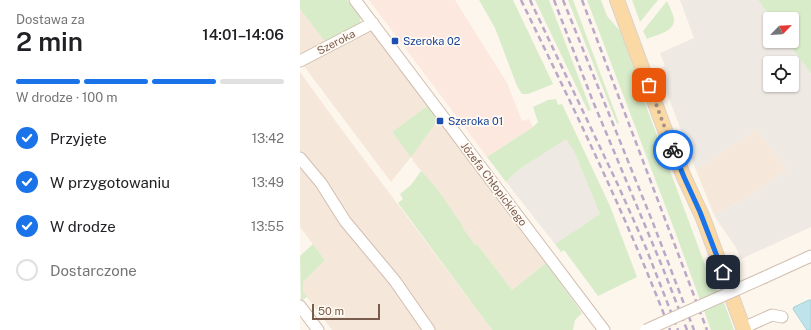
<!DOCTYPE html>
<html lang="pl">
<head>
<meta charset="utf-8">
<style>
	:root { --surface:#fff; --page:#f2f2f2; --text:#202124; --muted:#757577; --line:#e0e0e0; --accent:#1a73e8 }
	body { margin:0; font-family:"Public Sans",sans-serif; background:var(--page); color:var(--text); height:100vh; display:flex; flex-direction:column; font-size:15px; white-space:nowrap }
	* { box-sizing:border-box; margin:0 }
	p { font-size:13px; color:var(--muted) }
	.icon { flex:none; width:22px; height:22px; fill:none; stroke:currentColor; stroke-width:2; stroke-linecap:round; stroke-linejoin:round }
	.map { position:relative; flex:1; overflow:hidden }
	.side { display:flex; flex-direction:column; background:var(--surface); width:300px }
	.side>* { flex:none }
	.needle { width:26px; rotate:65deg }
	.tools { position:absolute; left:463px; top:12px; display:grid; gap:8px }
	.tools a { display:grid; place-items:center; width:36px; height:36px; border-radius:4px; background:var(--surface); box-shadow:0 1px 3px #0004; font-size:20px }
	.scale { position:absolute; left:12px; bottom:10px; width:68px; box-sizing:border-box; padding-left:4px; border:2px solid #7a5c4d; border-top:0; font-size:11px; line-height:14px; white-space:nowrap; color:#7a5c4d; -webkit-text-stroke:3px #fffaf3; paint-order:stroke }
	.pin { position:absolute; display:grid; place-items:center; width:34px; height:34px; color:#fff; margin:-17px; border-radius:8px; box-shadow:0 2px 6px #0006 }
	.courier { position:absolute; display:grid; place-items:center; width:40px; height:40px; margin:-20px; border:3px solid #1a73e8; border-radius:50%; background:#fff; color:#222; box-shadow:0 1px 5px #0007 }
	.headline em { font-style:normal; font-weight:600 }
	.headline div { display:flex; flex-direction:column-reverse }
	.headline { display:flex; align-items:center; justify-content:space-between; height:68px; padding:0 16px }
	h1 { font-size:26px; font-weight:600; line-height:30px }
	.bar { display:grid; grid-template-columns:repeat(4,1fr); gap:6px 4px; align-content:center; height:48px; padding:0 16px }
	.bar i { height:5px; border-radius:3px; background:var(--line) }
	.bar .on { background:var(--accent) }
	.bar p { grid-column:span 4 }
	ol { padding:0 16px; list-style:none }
	li { display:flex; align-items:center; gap:12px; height:44px }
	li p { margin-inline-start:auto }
	li .icon { padding:4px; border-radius:50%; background:var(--accent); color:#fff; stroke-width:4 }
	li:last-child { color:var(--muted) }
	li i { width:22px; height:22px; border:2px solid var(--line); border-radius:50% }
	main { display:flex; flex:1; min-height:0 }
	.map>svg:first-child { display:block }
	.residential { fill:#f5e8da }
	.commercial { fill:#fde8e0 }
	.industrial { fill:#efe9e4; fill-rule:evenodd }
	.green { fill:#d8ecc9 }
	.water { fill:#bfe3e8; stroke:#a5d3da }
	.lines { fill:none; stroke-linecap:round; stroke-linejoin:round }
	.minor-casing { stroke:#d1beb0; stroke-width:13 }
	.major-casing { stroke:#dad1cd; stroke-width:16 }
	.minor { stroke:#fff; stroke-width:11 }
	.major { stroke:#fbd9a5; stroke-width:14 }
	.rail { stroke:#b9a8c9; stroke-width:2.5; stroke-dasharray:6 4; stroke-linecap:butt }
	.minor-bridge-casing { stroke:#d1beb0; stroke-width:13; stroke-linecap:butt }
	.minor-bridge { stroke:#fff; stroke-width:11 }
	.done { stroke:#a89285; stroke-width:4; stroke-dasharray:0 7.2 }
	.route { stroke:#1a73e8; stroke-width:5 }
	.transit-dot { fill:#1a4fb4; stroke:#fffaf3; stroke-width:1.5 }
	.labels { text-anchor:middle; stroke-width:3.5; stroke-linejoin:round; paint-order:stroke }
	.transit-label { font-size:11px; fill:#164399; stroke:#fffaf3; text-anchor:start }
	.street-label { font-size:11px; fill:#7a5c4d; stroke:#fffaf3 }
</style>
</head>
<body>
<main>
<section class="side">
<div class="headline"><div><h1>2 min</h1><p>Dostawa za</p></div><em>14:01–14:06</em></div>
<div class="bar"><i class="on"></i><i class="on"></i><i class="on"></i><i></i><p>W drodze · 100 m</p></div>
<ol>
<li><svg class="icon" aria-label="check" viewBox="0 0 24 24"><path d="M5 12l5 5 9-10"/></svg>Przyjęte<p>13:42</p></li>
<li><svg class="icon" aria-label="check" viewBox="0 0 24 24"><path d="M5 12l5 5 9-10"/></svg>W przygotowaniu<p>13:49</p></li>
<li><svg class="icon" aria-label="check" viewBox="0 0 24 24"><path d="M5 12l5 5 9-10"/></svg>W drodze<p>13:55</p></li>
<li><i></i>Dostarczone</li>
</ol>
</section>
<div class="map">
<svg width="511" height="330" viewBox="0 0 511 330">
	<rect width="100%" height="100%" fill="#fdf6ec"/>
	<path class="residential" d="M0,9L26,43L0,56Z
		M70,30L127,106L92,132L111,156L138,120L246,263L212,290L177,244L175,245L167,235L162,227L163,226L154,213L127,178L112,160L113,159L111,157L91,182L3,65Z
		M0,72L39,126L192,330H32L3,292V282L25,260L0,227Z
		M457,129L487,170L452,195L414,215L396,170Z"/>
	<path class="commercial" d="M69,0H155L207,83L222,121L229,119L233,127L187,157Z"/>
	<path class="industrial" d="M380,0H458L472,19H470V41H487L511,74V227L441,259L436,248L414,215L452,195L487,170L457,129L396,170L358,69L365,66L360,53L394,38ZM470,63H492V85H470Z
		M266,138L274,151L300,214L255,244L206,182L218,170Z"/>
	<path class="green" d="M0,0H47L60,17L61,25L26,43L0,9Z
		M179,0H213L253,84L228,94H222L217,86L195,28Z
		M235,0H249L291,110L288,111Z
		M268,0H273L319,123L317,124Z
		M287,0H301L307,16L321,32L349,114L411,281L422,297L434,330H411L373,226Z
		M332,0H358L340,22Z
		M458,0H511V74L487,41H492V19H472Z
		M367,1C369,6 373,13 374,19C375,32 356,35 347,39L343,31Z
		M256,99L258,105L262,104L310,206L337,277L298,296L264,250L261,252L255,244L300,214L274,151L266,139L218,170L206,182L187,157L233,127L238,122L233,107L248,100Z
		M127,106L138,120L111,157L92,132Z
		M121,171C136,185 150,208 163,226L162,227L175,245L177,244L212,290L246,263L282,313L275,320L273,330H192L98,203L103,199L100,194L111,185Z
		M13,244L25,260L3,282V292L7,297L1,301L0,256Z"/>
	<path class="water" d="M509,300H511V330H507L493,309L494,307Z"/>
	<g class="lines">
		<defs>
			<path id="minor" d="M55,0L304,330
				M0,61L73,23
				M0,158L21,183L45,221L95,281L129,330
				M465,277L511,256
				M0,306L18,330
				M443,328L472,315L482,317"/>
			<path id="major" d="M317,0L366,133L384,177L403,218L444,330"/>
		</defs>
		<use href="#minor" class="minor-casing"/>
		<use href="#major" class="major-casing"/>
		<use href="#minor" class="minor"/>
		<use href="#major" class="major"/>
		<path class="rail" d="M221,0C274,109 327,217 370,330
			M230,0L318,185L346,248L378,330
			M254,0L292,99L362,266L387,330
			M263,0L353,223L394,330
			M282,0L407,330"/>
		<defs>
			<path id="minor-bridge" d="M346,330L465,277"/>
		</defs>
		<use href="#minor-bridge" class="minor-bridge-casing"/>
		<use href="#minor-bridge" class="minor-bridge"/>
	</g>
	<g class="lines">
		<path class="done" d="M349,85L373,150"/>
		<path class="route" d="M373,150L384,177L400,212L423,272"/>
	</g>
	<g class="transit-dot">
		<rect x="91" y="37" width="8" height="8" rx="2"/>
		<rect x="136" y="117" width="8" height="8" rx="2"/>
	</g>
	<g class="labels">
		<g class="transit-label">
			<text x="103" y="45">Szeroka 02</text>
			<text x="148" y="125">Szeroka 01</text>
		</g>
		<g class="street-label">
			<text transform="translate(36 42) rotate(-27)" y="4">Szeroka</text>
			<text transform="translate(194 184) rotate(53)" y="4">Józefa Chłopickiego</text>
		</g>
	</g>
</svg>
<div class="tools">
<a><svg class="needle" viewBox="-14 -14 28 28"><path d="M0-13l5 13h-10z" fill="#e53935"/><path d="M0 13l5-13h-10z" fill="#757577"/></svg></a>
<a><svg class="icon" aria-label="locate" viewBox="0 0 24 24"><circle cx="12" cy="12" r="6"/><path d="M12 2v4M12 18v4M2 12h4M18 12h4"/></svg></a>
</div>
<div class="scale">50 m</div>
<div class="pin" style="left:349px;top:85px;background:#ea580c"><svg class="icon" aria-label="bag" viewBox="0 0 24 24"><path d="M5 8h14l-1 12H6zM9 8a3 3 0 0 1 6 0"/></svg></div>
<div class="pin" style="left:423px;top:272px;background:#1f2937"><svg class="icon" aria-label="home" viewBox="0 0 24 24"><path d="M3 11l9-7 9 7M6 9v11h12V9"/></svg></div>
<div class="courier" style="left:373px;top:150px"><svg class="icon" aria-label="bike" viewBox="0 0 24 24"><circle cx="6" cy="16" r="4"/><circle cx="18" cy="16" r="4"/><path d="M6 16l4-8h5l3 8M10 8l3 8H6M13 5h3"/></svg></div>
</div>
</main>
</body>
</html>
